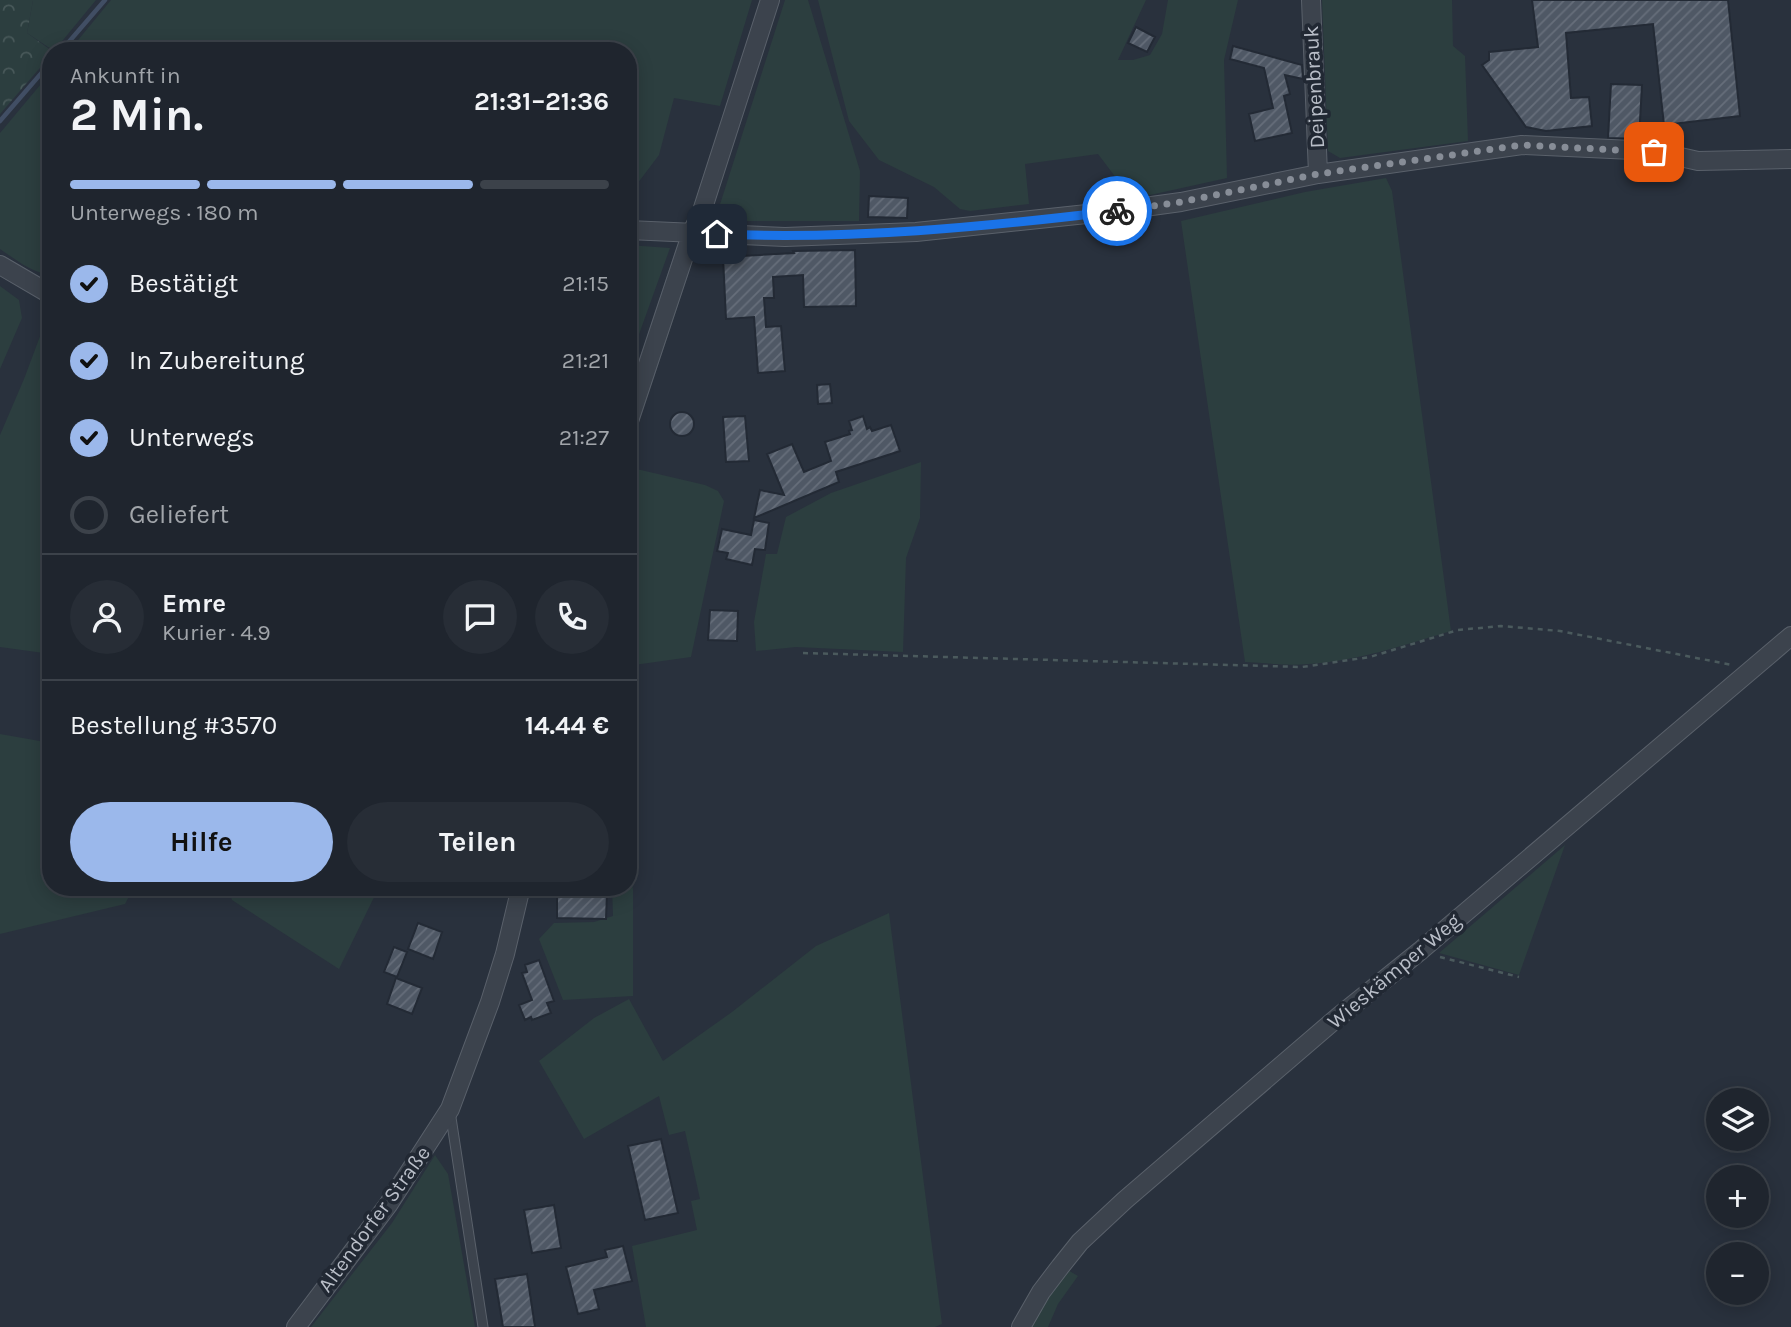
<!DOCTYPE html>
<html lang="de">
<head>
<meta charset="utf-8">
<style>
	:root { --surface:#1f252e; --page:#272d36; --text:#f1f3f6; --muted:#a1a5aa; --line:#3c424a; --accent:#9bb8eb }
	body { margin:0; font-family:Karla,sans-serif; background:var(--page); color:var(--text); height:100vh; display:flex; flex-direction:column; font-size:26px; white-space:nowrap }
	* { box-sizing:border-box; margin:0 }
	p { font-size:23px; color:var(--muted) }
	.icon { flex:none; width:38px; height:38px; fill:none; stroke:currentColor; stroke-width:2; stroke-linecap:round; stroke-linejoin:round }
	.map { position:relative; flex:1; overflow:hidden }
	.side { position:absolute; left:42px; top:42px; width:595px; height:854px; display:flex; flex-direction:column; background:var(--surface); border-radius:28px; box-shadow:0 4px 18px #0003,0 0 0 2px var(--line) }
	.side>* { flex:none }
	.buttons { position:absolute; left:1706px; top:1088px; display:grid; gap:14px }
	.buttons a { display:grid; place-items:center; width:63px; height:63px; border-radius:50%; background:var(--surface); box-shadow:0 4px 18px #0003,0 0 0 2px var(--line); font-size:35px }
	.pin { position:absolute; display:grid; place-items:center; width:60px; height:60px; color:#fff; margin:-30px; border-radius:14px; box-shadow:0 4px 10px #0006 }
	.courier { position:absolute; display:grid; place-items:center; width:70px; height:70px; margin:-35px; border:5px solid #1a73e8; border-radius:50%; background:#fff; color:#222; box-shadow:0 2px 9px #0007 }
	.summary em { font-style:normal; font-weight:700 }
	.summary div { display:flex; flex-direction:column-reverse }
	.summary { display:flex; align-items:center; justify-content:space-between; height:119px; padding:0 28px }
	h1 { font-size:46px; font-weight:700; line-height:52px }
	.bar { display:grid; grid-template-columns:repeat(4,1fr); gap:10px 7px; align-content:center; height:84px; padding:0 28px }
	.bar i { height:9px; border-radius:5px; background:var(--line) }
	.bar .active { background:var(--accent) }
	.bar p { grid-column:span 4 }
	.line { display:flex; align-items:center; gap:18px; padding:0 28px; border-top:2px solid var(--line) }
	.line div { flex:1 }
	.round { display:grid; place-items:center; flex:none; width:74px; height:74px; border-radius:37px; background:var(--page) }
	ol { padding:0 28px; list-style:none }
	li { display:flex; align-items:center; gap:21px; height:77px }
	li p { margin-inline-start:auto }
	li .icon { padding:7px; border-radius:50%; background:var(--accent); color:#111; stroke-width:4 }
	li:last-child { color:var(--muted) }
	li i { width:38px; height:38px; border:4px solid var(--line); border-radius:50% }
	.button { display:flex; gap:14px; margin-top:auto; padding:14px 28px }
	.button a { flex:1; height:80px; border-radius:42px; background:var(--accent); color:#111; font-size:28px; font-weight:700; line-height:80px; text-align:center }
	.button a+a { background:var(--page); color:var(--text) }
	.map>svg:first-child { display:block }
	.green { fill:#2c3e3f }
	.forest { fill:url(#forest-crowns) }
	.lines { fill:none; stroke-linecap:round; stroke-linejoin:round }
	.stream { stroke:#414e64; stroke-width:4.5 }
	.building { fill:url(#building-hatch); stroke:#232a35; stroke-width:2 }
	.service-casing { stroke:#5a616b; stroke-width:11 }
	.minor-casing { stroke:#5a616b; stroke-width:20 }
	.path { stroke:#4b5a5d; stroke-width:2.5; stroke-dasharray:5 5; stroke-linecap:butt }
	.service { stroke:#3c434d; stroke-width:9 }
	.minor { stroke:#3c434d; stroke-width:18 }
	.done { stroke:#878d97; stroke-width:7; stroke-dasharray:0 12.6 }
	.route { stroke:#1a73e8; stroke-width:9 }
	.labels { text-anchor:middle; stroke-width:7; stroke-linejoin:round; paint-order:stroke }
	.street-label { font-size:21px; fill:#b9bec8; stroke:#212833 }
</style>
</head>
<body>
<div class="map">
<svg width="1791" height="1327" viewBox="0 0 1791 1327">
	<defs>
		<pattern id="forest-crowns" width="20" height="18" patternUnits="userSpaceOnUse" patternTransform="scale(1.75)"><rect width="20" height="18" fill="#2c3e3f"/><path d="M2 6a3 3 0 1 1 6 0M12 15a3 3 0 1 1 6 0" fill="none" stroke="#485859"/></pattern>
		<pattern id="building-hatch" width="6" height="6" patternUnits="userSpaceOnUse" patternTransform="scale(1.75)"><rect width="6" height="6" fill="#4f5865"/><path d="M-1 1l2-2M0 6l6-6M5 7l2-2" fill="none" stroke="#666e7a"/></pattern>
	</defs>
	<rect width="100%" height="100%" fill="#29313d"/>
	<path class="green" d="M33,0H96L54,51L27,33Z
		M111,0H752L720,106L674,98L659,155L628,196V51H69Z
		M785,0H808L860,171L859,221H734L716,217Z
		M818,0H1146L1118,60H1133L1150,55L1162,34L1168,0H1238L1224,60L1227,178L1132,199L1098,154L1025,164L1029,204L970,211L960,209L934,187L879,160L849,121Z
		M1322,0H1452L1453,46L1465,56L1468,141L1340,158L1328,151Z
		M51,72V274C33,274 15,259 0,249V133Z
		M1386,178L1392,191L1451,631C1404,645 1358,661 1309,664C1288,666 1266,663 1245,662L1181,221L1305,192Z
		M628,245L670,248L628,365Z
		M0,286L19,300L22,318L0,369Z
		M51,307V654L0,647V435L24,379Z
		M921,462L920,518L906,558L903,652L796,647L756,651L754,622L766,554H777L786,517L831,493Z
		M628,467L705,485L718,491L724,501L691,657L634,665L628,663Z
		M0,734L51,743V887H134L125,904L0,934Z
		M1565,845L1519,975L1439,953Z
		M628,851L633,890V996L563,1000L539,939L554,923L594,922L613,916L612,887H628Z
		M217,887H379L339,969L232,900L228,889Z
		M889,913L942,1324L935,1327H646L632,1246L697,1230L691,1201L700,1199L685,1131L669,1135L659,1096L584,1139L539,1061L594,1018L629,999L663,1061L732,1012L816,946Z
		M435,1155L448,1174L475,1327H311L392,1223Z
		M1066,1269L1078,1276L1058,1304L1048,1327H1028Z"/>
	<path class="forest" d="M0,0H33L27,33L52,51L51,55L0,114Z"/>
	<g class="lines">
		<path class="stream" d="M61,51L105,0
			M0,121L51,62"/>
	</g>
	<path class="building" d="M1532,0H1728L1740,116L1664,125L1653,24L1566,33L1571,98L1589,97L1592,126L1546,131L1526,127L1482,65L1489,60V52L1538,47Z
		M1136,27L1155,37L1147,52L1128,43Z
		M1233,46L1302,65L1303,79L1285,75L1290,94L1284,96L1292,133L1255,141L1249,114L1273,108L1264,68L1230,59Z
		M1611,84L1642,85L1639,139L1608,138Z
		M869,196L908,198L907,218L868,217Z
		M855,250L856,306L804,307L803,275L773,277L774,298H764L766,327L781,326L785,371L758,373L754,317L726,319L723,257L794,253L793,251Z
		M830,384L832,403L818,404L817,385Z
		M670 424a12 12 0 1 1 24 0a12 12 0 1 1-24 0Z
		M745,416L749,461L726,462L723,417Z
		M863,416L867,429L870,427L872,431L891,425L900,451L836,472L839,482L754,518L760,490L784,495L767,454L792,444L804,472L831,461L825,442L850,434L849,431L852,430L849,421Z
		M754,520L769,523L765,550L755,549L752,565L726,559L728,553L717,551L722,529L751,535Z
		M710,610L738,611L737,641L708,640Z
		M557,892L607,893L606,919L557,918Z
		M418,923L442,932L433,959L408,949Z
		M394,947L407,952L397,977L384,972Z
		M539,960L554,1001L547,1003L551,1013L532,1020L531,1017L525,1020L519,1005L532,1000L522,973L527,972L525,965Z
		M396,978L422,988L412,1014L387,1004Z
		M661,1139L678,1213L645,1220L628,1146Z
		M554,1205L561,1248L532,1253L524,1210Z
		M623,1246L632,1281L594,1290L599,1309L578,1314L566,1267L607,1257L605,1250Z
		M527,1274L535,1327H503L495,1279Z"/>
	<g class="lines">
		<defs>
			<path id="service" d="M450,1111L483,1327"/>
			<path id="minor" d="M1311,0L1318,174
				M628,230L785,237L916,232L1115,211L1181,202L1318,174L1522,145L1654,151L1698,161L1791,159
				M0,265L48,293H51
				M628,424L692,232L702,211L770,0
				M296,1327L388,1205L450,1109L490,1002L505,954L521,887
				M1021,1327L1041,1292L1060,1267L1080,1242L1125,1200L1338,1017L1420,951L1791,636"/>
		</defs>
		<use href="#service" class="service-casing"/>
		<use href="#minor" class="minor-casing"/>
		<path class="path" d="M803,653L1302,667L1370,657L1458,630L1501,626L1560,631L1732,665
			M1440,957L1519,977"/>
		<use href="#service" class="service"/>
		<use href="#minor" class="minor"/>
	</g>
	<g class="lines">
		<path class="done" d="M1117,211L1181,202L1318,174L1522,145L1654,152"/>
		<path class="route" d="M717,234C851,240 984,227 1117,211"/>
	</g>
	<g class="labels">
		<g class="street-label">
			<text transform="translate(1314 87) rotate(-93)" y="7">Deipenbrauk</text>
			<text transform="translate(1394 971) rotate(-40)" y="7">Wieskämper Weg</text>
			<text transform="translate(374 1219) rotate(-54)" y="7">Altendorfer Straße</text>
		</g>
	</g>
</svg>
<div class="buttons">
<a><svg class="icon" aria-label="layers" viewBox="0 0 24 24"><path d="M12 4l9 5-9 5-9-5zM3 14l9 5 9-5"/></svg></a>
<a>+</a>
<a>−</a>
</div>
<div class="pin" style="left:1654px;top:152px;background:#ea580c"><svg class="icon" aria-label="bag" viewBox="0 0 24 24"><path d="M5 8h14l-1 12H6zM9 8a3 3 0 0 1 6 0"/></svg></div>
<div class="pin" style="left:717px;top:234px;background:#1f2937"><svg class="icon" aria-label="home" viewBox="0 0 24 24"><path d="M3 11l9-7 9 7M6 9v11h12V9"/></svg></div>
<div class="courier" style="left:1117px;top:211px"><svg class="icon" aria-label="bike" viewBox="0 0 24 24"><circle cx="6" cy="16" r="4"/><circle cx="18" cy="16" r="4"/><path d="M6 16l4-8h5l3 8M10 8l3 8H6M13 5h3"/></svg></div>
<section class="side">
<div class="summary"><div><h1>2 Min.</h1><p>Ankunft in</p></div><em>21:31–21:36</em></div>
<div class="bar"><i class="active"></i><i class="active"></i><i class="active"></i><i></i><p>Unterwegs · 180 m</p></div>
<ol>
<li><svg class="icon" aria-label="check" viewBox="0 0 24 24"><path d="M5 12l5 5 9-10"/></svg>Bestätigt<p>21:15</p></li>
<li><svg class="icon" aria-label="check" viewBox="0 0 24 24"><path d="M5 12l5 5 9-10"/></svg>In Zubereitung<p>21:21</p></li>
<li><svg class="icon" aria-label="check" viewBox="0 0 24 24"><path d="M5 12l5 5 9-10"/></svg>Unterwegs<p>21:27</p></li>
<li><i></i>Geliefert</li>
</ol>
<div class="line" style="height:126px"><a class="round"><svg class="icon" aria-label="person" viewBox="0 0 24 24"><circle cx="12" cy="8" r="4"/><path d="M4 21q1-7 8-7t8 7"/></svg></a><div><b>Emre</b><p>Kurier · 4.9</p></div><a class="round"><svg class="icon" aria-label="chat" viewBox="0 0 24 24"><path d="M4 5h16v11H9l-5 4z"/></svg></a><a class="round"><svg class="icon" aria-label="phone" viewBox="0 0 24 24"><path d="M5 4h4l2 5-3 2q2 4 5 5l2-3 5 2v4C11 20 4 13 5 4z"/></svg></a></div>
<div class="line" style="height:91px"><div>Bestellung #3570</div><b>14.44 €</b></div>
<div class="button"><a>Hilfe</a><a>Teilen</a></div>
</section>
</div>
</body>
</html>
